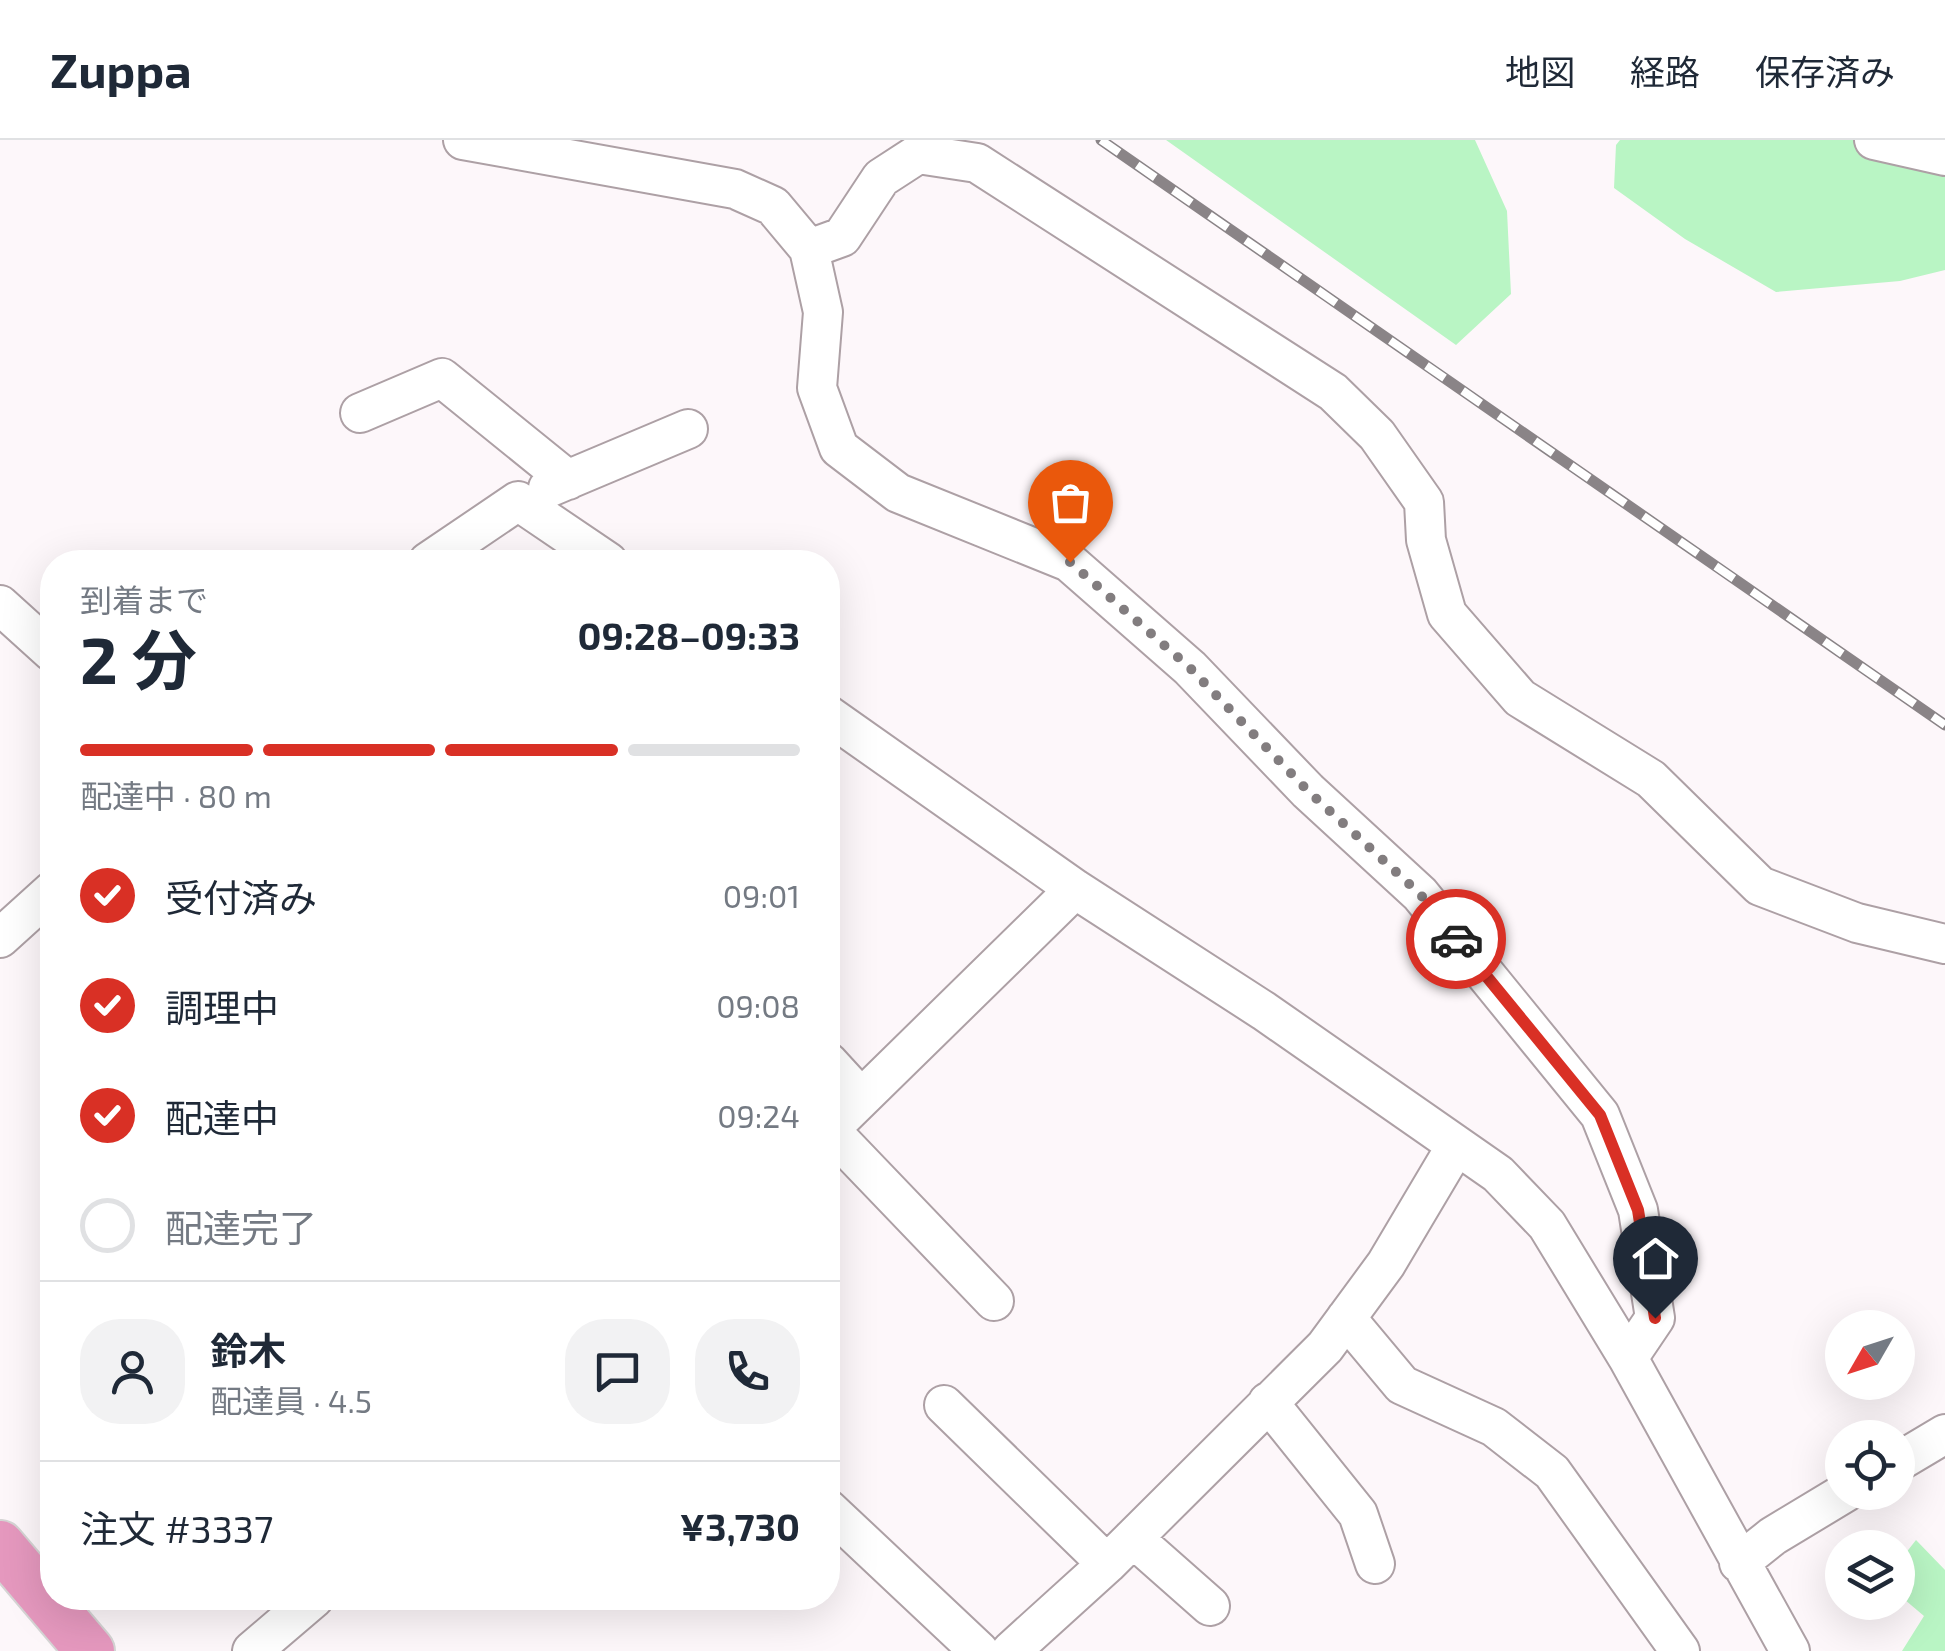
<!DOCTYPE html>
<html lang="ja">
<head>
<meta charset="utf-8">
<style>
	:root { --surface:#fff; --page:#f2f2f3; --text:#1f2937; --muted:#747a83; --line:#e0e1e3; --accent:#d93025 }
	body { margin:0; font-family:"Exo 2","Noto Sans JP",sans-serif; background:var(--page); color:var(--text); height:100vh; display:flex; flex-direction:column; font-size:38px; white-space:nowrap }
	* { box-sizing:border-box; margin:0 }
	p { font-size:32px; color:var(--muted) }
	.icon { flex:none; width:55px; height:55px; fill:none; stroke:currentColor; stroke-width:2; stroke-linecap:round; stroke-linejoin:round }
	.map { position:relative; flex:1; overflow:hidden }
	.details { position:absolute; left:40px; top:410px; width:800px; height:1060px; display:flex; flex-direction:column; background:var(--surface); border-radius:40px; box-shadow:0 10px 40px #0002 }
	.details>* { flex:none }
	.needle { width:65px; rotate:231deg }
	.buttons { position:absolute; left:1825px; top:1170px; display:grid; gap:20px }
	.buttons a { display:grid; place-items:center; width:90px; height:90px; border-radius:50%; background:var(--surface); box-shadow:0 10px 40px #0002; font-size:50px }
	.pin { position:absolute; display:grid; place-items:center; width:85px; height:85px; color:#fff; margin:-102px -42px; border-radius:50% 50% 50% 0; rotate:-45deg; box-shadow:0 0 10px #0007 }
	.pin .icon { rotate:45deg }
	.courier { position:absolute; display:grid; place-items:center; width:100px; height:100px; margin:-50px; border:8px solid #d93025; border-radius:50%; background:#fff; color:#222; box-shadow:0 2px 12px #0007 }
	.headline em { font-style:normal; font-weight:700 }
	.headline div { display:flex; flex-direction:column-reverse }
	.headline { display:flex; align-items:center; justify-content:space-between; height:170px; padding:0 40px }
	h1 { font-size:65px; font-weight:700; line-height:75px }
	.bar { display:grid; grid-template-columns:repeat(4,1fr); gap:15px 10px; align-content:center; height:120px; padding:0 40px }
	.bar i { height:12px; border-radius:8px; background:var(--line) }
	.bar .current { background:var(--accent) }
	.bar p { grid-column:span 4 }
	.line { display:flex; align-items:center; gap:25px; padding:0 40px; border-top:2px solid var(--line) }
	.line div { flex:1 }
	.round { display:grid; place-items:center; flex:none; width:105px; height:105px; border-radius:40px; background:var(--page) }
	ol { padding:0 40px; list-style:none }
	li { display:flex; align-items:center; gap:30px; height:110px }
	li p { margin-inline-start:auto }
	li .icon { padding:10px; border-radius:50%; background:var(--accent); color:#fff; stroke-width:4 }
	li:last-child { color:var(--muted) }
	li i { width:55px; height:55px; border:5px solid var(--line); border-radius:50% }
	header { display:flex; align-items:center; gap:60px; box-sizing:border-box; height:140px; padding:0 50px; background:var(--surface); border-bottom:2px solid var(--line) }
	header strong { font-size:48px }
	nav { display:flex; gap:55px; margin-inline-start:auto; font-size:35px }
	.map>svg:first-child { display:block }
	.green { fill:#b9f5c4 }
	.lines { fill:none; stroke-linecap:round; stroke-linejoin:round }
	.minor-casing { stroke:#ada0a5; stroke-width:42 }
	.major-casing { stroke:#d5d4d4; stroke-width:52 }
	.minor { stroke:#fff; stroke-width:38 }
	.major { stroke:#e598be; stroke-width:48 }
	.rail-casing { stroke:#8a8487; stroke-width:11 }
	.rail { stroke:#fff; stroke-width:8; stroke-dasharray:22; stroke-linecap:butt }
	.done { stroke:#827d7f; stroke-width:10; stroke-dasharray:0 18 }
	.route { stroke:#d93025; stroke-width:12 }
</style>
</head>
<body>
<header>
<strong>Zuppa</strong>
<nav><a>地図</a><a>経路</a><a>保存済み</a></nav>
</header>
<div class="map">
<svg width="1945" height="1511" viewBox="0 0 1945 1511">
	<rect width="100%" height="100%" fill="#fdf7fa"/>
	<path class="green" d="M1166,0H1475L1507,71L1511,154L1456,205Z
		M1620,0H1945V130L1900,141L1776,152L1685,99L1614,48L1616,5Z
		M1916,1400L1945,1430V1511H1902L1924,1476L1898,1454V1423Z"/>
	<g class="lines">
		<defs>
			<path id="minor" d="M463,0L735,49L773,66L809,109L823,172L817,248L839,308L898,353L1069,422L1190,528L1308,651L1420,754L1600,975L1638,1070L1655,1178L1628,1218
				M1874,0L1945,16
				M809,109L842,97L881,38L918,14L977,23L1333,252L1377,295L1424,362L1426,400L1447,474L1520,558L1651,639L1760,746L1857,783L1945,804
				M360,273L442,238L568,340
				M548,348L688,289
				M428,422L518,361L608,422
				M0,465L52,512
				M828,575L1075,749L1264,871L1498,1034L1547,1085L1628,1218L1790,1511
				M0,798L52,751
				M828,922L861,958
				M829,989L994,1161
				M828,991L1075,749
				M1346,1178L1402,1245L1494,1287L1552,1332L1680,1511
				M1268,1262L1358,1374L1375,1424
				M944,1265L1107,1424
				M1898,1322L1945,1294
				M828,1369L979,1511
				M1133,1398L1210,1466
				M1739,1423L1773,1396L1846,1352
				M252,1511L314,1458
				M1011,1511L1107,1424L1325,1207L1386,1124L1456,1006"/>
			<path id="major" d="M0,1405L90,1511"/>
		</defs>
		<use href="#minor" class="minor-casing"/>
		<use href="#major" class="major-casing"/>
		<use href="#minor" class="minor"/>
		<use href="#major" class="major"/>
		<defs>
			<path id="rail" d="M1101,0L1945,585"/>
		</defs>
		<use href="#rail" class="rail-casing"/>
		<use href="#rail" class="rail"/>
	</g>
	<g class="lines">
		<path class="done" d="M1070,422L1190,528L1308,651L1420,754L1456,799"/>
		<path class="route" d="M1456,799L1600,975L1638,1070L1655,1178"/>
	</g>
</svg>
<div class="buttons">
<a><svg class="needle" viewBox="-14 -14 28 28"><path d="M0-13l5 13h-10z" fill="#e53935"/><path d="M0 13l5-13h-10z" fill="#747a83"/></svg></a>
<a><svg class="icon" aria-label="locate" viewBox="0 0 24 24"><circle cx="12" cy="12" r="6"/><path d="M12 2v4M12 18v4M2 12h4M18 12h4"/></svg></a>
<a><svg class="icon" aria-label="layers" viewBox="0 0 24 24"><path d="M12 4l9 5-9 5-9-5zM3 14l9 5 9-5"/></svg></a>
</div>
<div class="pin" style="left:1070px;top:422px;background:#ea580c"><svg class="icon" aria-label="bag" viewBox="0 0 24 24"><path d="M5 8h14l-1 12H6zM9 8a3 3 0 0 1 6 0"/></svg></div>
<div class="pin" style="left:1655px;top:1178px;background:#1f2937"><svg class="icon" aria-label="home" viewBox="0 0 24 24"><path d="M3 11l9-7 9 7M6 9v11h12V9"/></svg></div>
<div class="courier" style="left:1456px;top:799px"><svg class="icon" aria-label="car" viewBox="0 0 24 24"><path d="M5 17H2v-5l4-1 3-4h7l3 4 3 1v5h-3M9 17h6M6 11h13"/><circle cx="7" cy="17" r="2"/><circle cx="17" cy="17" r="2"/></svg></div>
<section class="details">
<div class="headline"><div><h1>2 分</h1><p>到着まで</p></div><em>09:28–09:33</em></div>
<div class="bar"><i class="current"></i><i class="current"></i><i class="current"></i><i></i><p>配達中 · 80 m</p></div>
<ol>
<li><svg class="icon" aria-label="check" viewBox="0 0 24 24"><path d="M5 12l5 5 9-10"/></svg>受付済み<p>09:01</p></li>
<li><svg class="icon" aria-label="check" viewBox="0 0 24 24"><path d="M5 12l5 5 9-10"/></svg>調理中<p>09:08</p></li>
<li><svg class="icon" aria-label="check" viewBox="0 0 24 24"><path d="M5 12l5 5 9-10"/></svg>配達中<p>09:24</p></li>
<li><i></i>配達完了</li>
</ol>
<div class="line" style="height:180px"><a class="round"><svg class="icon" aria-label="person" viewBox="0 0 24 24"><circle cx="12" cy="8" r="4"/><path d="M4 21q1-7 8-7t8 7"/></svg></a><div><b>鈴木</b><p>配達員 · 4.5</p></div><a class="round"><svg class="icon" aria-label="chat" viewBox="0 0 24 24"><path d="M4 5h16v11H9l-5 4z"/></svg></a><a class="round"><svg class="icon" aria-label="phone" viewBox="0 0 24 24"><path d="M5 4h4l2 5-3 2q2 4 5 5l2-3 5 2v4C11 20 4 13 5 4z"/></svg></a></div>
<div class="line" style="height:130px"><div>注文 #3337</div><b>¥3,730</b></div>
</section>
</div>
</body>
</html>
